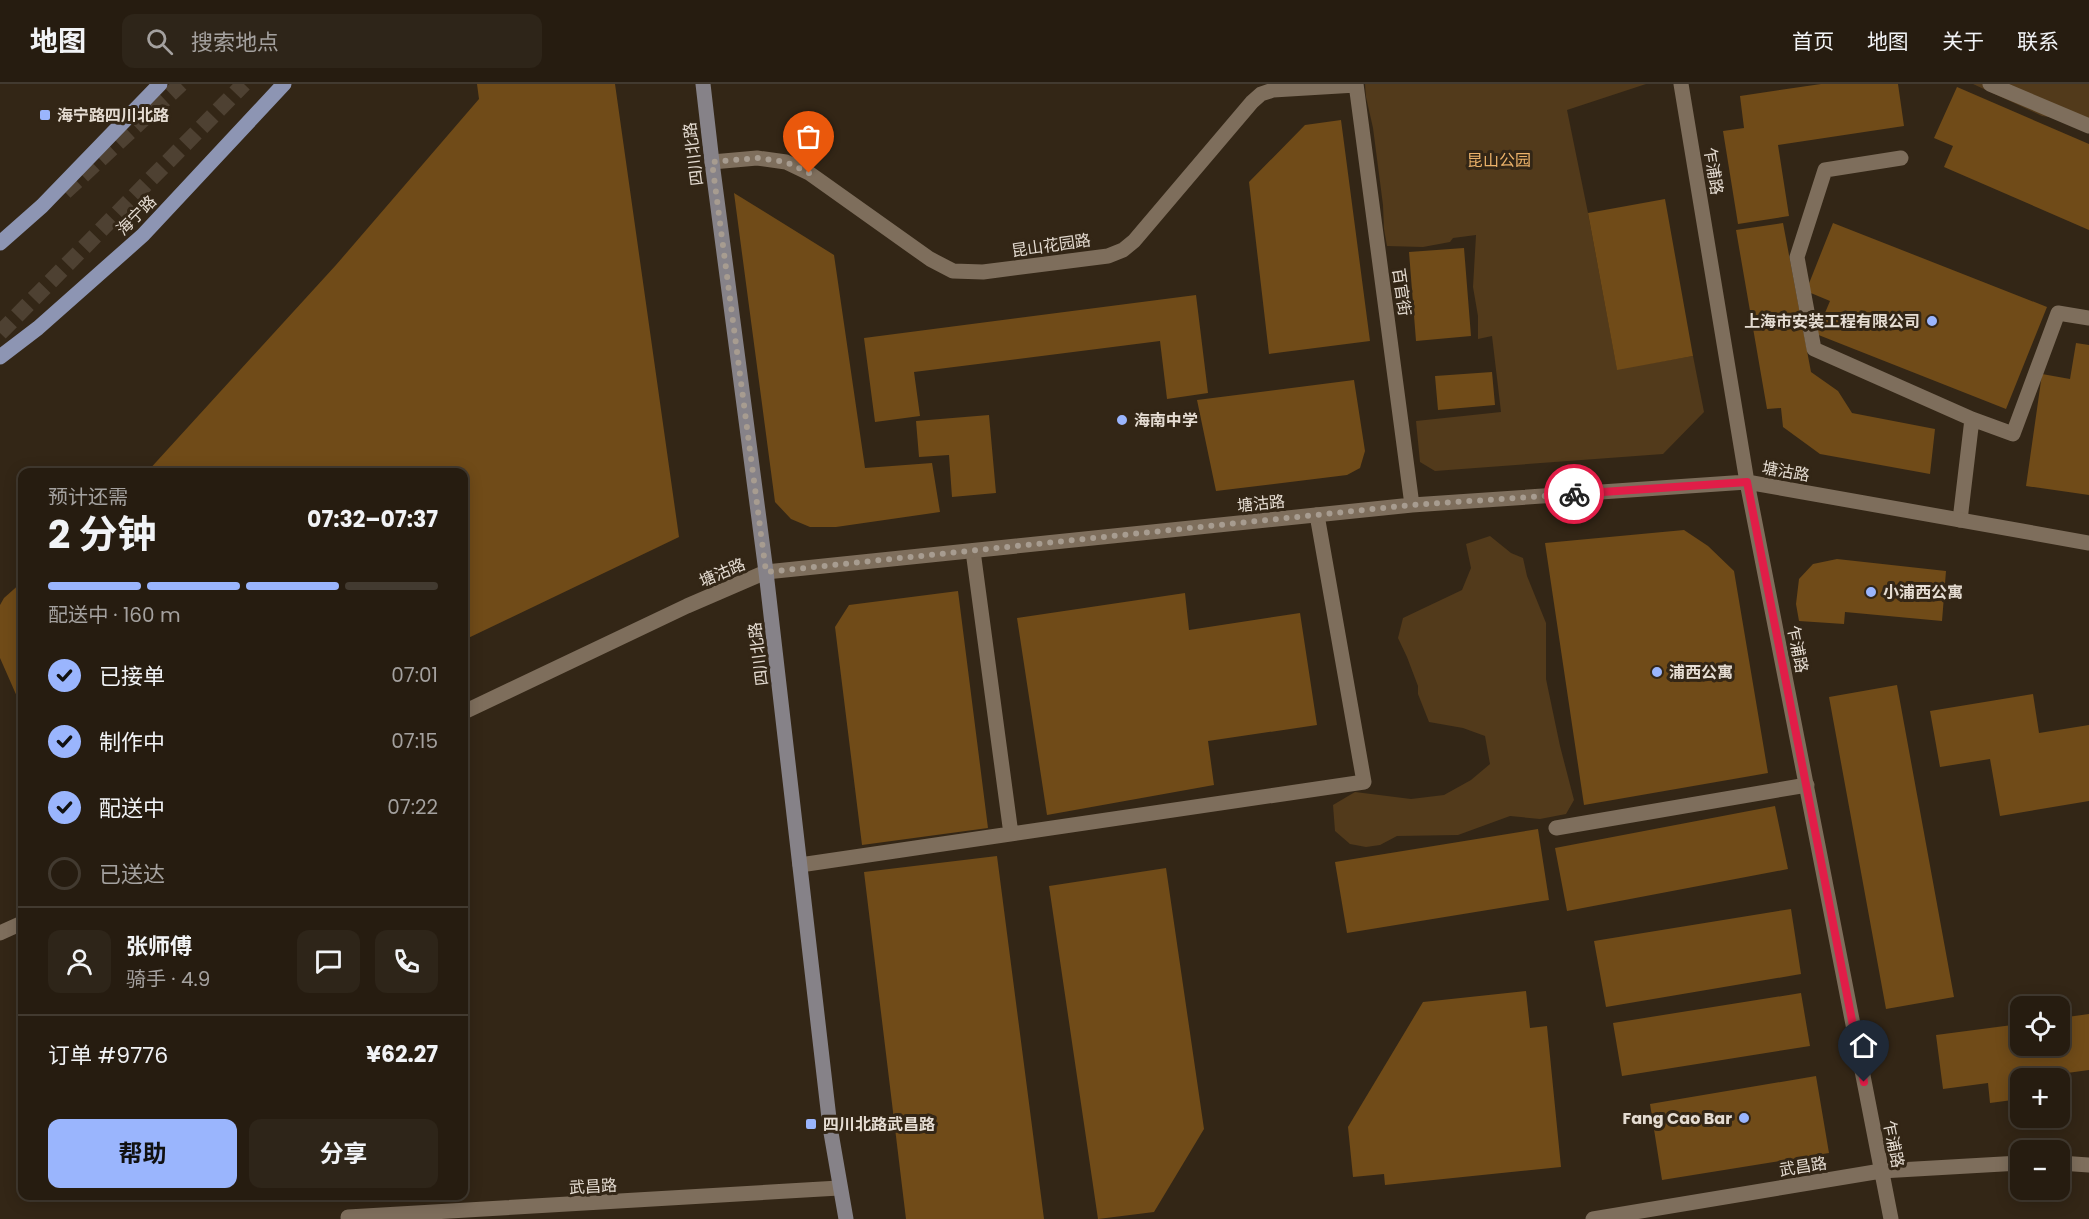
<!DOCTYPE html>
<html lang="zh">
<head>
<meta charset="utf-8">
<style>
	:root { --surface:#261c10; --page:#2e2519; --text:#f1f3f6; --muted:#a4a19f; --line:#423a30; --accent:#9ab5fd }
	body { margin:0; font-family:Poppins,"Noto Sans SC",sans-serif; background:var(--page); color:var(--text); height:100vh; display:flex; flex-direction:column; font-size:22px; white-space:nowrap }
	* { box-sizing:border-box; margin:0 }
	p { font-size:20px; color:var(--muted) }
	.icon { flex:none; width:33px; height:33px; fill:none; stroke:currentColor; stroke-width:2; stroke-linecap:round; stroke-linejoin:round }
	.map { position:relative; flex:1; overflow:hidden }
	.drawer { position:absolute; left:18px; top:384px; width:450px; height:732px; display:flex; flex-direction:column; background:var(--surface); border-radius:12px; box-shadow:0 3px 15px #0003,0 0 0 2px var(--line) }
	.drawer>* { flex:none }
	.tools { position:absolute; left:2010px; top:912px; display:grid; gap:12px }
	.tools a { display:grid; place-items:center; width:60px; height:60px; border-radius:12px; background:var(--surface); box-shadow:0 3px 15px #0003,0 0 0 2px var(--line); font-size:30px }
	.pin { position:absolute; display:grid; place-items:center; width:51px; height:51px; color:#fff; margin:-62px -26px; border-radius:50% 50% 50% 0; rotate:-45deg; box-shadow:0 0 6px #0007 }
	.pin .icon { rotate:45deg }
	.courier { position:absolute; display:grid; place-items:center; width:60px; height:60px; margin:-30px; border:4px solid #e11d48; border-radius:50%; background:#fff; color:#222; box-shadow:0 2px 8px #0007 }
	.head em { font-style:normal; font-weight:700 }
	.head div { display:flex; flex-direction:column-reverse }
	.head { display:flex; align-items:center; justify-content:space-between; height:102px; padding:0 30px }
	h1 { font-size:39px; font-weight:700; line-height:45px }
	.bar { display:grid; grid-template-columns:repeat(4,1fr); gap:9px 6px; align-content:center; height:72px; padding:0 30px }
	.bar i { height:8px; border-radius:4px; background:var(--line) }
	.bar .on { background:var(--accent) }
	.bar p { grid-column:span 4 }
	.line { display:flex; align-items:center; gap:15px; padding:0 30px; border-top:2px solid var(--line) }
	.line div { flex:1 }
	.round { display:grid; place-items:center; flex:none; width:63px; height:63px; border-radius:12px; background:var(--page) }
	ol { padding:0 30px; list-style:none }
	li { display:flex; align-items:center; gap:18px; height:66px }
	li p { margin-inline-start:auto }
	li .icon { padding:6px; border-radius:50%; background:var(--accent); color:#111; stroke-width:4 }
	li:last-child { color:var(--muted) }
	li i { width:33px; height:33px; border:3px solid var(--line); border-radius:50% }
	.primary-button { display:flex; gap:12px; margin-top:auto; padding:12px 30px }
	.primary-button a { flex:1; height:69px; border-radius:12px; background:var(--accent); color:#111; font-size:24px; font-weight:700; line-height:69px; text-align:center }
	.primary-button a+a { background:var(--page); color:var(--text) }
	header { display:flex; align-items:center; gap:36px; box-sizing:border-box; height:84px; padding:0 30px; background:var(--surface); border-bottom:2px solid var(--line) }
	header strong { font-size:28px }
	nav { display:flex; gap:33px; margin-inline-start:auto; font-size:21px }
	.search { width:420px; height:54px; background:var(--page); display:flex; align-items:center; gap:15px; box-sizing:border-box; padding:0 21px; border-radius:12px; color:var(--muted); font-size:22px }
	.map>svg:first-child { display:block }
	.green { fill:#523a1b }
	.building { fill:#704b18 }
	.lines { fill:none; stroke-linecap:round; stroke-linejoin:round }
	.trunk-tunnel { stroke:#4e4132; stroke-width:16; stroke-dasharray:16 8; stroke-linecap:butt }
	.service { stroke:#7e6e5c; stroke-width:15 }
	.minor { stroke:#7e6e5c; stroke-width:15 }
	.secondary { stroke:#868288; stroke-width:15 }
	.primary { stroke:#8d95b3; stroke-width:15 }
	.done { stroke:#a79c90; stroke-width:6; stroke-dasharray:0 10.8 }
	.route { stroke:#e11d48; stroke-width:8 }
	.poi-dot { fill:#9ab5fd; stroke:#332616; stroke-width:2 }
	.labels { text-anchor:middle; stroke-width:6; stroke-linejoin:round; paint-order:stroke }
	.poi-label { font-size:16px; font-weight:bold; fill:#e5dcd2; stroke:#332616; text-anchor:start }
	.street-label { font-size:16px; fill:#e5dcd2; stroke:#332616 }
	.park-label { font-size:16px; fill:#ebb26a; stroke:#332616 }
</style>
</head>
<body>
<header>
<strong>地图</strong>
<div class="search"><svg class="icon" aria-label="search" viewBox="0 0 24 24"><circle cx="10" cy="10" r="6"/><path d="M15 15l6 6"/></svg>搜索地点</div>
<nav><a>首页</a><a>地图</a><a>关于</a><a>联系</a></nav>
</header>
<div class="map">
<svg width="2089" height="1135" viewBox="0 0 2089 1135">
	<rect width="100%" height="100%" fill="#332616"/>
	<path class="green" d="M1365,0H1646L1567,26L1588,129L1617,285L1693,272L1704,328L1663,370L1435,387L1420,378L1416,337L1501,328L1492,252L1478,255V232L1473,203L1476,151L1453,154L1450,158L1423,163L1387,162L1384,145L1383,121L1373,44L1366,13Z
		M1973,0H2089V39L2042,32Z
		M1490,452L1511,469L1523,474L1527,492L1546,539V595L1560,662L1574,716L1566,730L1540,735L1510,732L1458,751L1397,752L1380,761L1366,763L1350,760L1335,747L1333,721L1355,708L1411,715L1444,711L1471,696L1490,680L1485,652L1463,644L1429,638L1418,610V602L1407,573L1398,554L1403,534L1462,506L1471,484L1466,460Z"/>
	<path class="building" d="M477,0H615L679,453L464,556V388H147L336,181L479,15Z
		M1821,0H1898L1904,42L1778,61L1789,132L1738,140L1723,47L1744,44L1740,12Z
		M1957,3L2089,60V146L1944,83L1953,62L1934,54Z
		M1341,36L1370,257L1269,270L1249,98L1305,41Z
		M734,109L834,171L865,384L932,379L940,428L836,443H810L791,435L775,418Z
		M1665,115L1693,272L1617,286L1588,129Z
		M1783,139L1811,288L1838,307L1852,329L1935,345L1930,390L1820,370L1783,343L1781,324L1767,325L1736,146Z
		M1833,139L2047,223L2006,325L1816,250L1830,217L1806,207Z
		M1464,164L1471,252L1416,257L1409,168Z
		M1196,211L1208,309L1167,315L1160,257L914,288L920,332L875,338L864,254Z
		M2076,259L2089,261V411L2026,402L2042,290L2070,295Z
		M1492,288L1495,321L1438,326L1435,292Z
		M1354,296L1365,367L1360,384L1347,391L1216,407L1197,316Z
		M989,331L996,409L952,413L949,371L919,373L916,337Z
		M1684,446L1708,462L1734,487L1768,689L1584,721L1545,459Z
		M1837,475L1946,487L1942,537L1845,528L1844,540L1799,537L1796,520L1799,495L1813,480Z
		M22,498V624L0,574V521L4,514Z
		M958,507L988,744L862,761L835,543L849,521Z
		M1185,509L1189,546L1300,529L1317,641L1208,657L1214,701L1047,731L1017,534Z
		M1897,601L1954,913L1886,925L1829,613Z
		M2033,610L2039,649L2089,641V717L2000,732L1990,675L1940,683L1930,627Z
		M1775,722L1788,785L1567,827L1555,764Z
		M1538,745L1549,816L1347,849L1335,778Z
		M997,772L1044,1135H906L864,788Z
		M1166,784L1204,1045L1154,1128L1098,1135L1049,802Z
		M1791,825L1801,890L1606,923L1594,857Z
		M1526,907L1530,944L1547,942L1561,1083L1385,1101L1384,1090L1353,1093L1348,1043L1423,918Z
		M1801,909L1810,962L1622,992L1613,939Z
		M2089,930V986L2067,989L2070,1009L2060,1010V994H2020V1015L1990,1019L1988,999L1943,1005L1936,951L2020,940V962H2060V934Z
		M1816,992L1829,1069L1662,1096L1650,1020Z"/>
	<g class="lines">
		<path class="trunk-tunnel" d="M65,108L181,0
			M0,249L244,0"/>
		<path class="service" d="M1990,0L2089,42
			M1901,74L1825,86L1797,173L1814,265L1972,335L1960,436
			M1972,335L2013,350L2058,229L2089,234
			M973,467L1011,750
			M1556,744L1807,701
			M800,781L1364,698L1317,431"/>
		<path class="minor" d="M1356,0L1412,421
			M1681,0L1747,398L1891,1135
			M712,78L757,74L786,78L809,89L930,175L953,187L983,188L1108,172L1123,166L1134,157L1252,18L1261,10L1273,6L1356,1
			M464,628L687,522L766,488L1412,421L1747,398L2089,459
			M0,849L22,839
			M2060,1079L2089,1081
			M348,1133L839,1104
			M1593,1135L1881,1087L2020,1079"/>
		<path class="secondary" d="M703,0L712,78L766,488L830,1043L846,1135"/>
		<path class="primary" d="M0,159L42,122L160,0
			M0,273L38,244L143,151L284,0"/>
	</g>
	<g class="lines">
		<path class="done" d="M809,89L786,78L757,74L712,78L766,488L1412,421L1574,410"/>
		<path class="route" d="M1574,410L1747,398L1864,998"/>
	</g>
	<g class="poi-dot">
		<rect x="39" y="25" width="12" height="12" rx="3"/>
		<circle cx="1932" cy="237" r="6"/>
		<circle cx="1122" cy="336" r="6"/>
		<circle cx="1871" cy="508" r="6"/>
		<circle cx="1657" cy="588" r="6"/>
		<circle cx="1744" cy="1034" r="6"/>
		<rect x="805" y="1034" width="12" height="12" rx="3"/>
	</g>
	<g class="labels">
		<g class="poi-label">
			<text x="57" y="37">海宁路四川北路</text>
			<text x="1920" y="243" text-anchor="end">上海市安装工程有限公司</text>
			<text x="1134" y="342">海南中学</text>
			<text x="1883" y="514">小浦西公寓</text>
			<text x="1669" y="594">浦西公寓</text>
			<text x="1732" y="1040" text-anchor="end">Fang Cao Bar</text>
			<text x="823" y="1046">四川北路武昌路</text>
		</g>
		<g class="street-label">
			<text transform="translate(693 70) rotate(-97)" y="6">四川北路</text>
			<text transform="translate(1714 87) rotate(81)" y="6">乍浦路</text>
			<text transform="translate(136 131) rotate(-45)" y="6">海宁路</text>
			<text transform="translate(1051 161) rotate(-8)" y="6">昆山花园路</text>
			<text transform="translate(1402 208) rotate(82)" y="6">百官街</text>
			<text transform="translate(1786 387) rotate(10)" y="6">塘沽路</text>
			<text transform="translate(1261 419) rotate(-6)" y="6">塘沽路</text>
			<text transform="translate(722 488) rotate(-23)" y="6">塘沽路</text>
			<text transform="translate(1798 565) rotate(79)" y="6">乍浦路</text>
			<text transform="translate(758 570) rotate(-97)" y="6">四川北路</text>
			<text transform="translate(1894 1060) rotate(79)" y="6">乍浦路</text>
			<text transform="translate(1803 1082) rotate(-9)" y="6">武昌路</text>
			<text transform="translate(593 1102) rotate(-3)" y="6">武昌路</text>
		</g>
		<g class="park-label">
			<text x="1499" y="82">昆山公园</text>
		</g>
	</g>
</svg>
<div class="tools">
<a><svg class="icon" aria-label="locate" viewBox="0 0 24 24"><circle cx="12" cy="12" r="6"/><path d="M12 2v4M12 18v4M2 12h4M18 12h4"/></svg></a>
<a>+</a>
<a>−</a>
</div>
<div class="pin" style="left:809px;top:89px;background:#ea580c"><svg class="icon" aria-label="bag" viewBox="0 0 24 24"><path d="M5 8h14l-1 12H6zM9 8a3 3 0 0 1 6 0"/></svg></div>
<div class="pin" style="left:1864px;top:998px;background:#1f2937"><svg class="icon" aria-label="home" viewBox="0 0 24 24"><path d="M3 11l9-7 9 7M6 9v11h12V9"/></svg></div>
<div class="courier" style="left:1574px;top:410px"><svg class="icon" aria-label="bike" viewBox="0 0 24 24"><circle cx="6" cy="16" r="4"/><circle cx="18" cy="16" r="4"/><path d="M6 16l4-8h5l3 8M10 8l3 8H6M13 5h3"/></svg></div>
<section class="drawer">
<div class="head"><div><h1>2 分钟</h1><p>预计还需</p></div><em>07:32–07:37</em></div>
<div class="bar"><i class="on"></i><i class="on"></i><i class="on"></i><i></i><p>配送中 · 160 m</p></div>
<ol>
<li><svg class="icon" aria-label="check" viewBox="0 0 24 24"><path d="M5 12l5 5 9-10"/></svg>已接单<p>07:01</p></li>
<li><svg class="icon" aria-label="check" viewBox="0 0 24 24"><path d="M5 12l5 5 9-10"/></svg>制作中<p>07:15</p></li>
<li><svg class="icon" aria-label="check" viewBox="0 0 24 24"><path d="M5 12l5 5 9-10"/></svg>配送中<p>07:22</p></li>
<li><i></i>已送达</li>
</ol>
<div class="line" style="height:108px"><a class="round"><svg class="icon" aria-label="person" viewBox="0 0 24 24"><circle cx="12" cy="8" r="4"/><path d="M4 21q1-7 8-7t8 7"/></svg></a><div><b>张师傅</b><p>骑手 · 4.9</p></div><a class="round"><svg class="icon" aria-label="chat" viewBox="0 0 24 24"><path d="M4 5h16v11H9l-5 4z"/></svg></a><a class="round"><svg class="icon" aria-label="phone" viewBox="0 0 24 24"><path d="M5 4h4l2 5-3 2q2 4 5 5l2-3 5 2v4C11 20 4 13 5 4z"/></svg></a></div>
<div class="line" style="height:78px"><div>订单 #9776</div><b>¥62.27</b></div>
<div class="primary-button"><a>帮助</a><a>分享</a></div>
</section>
</div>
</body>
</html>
